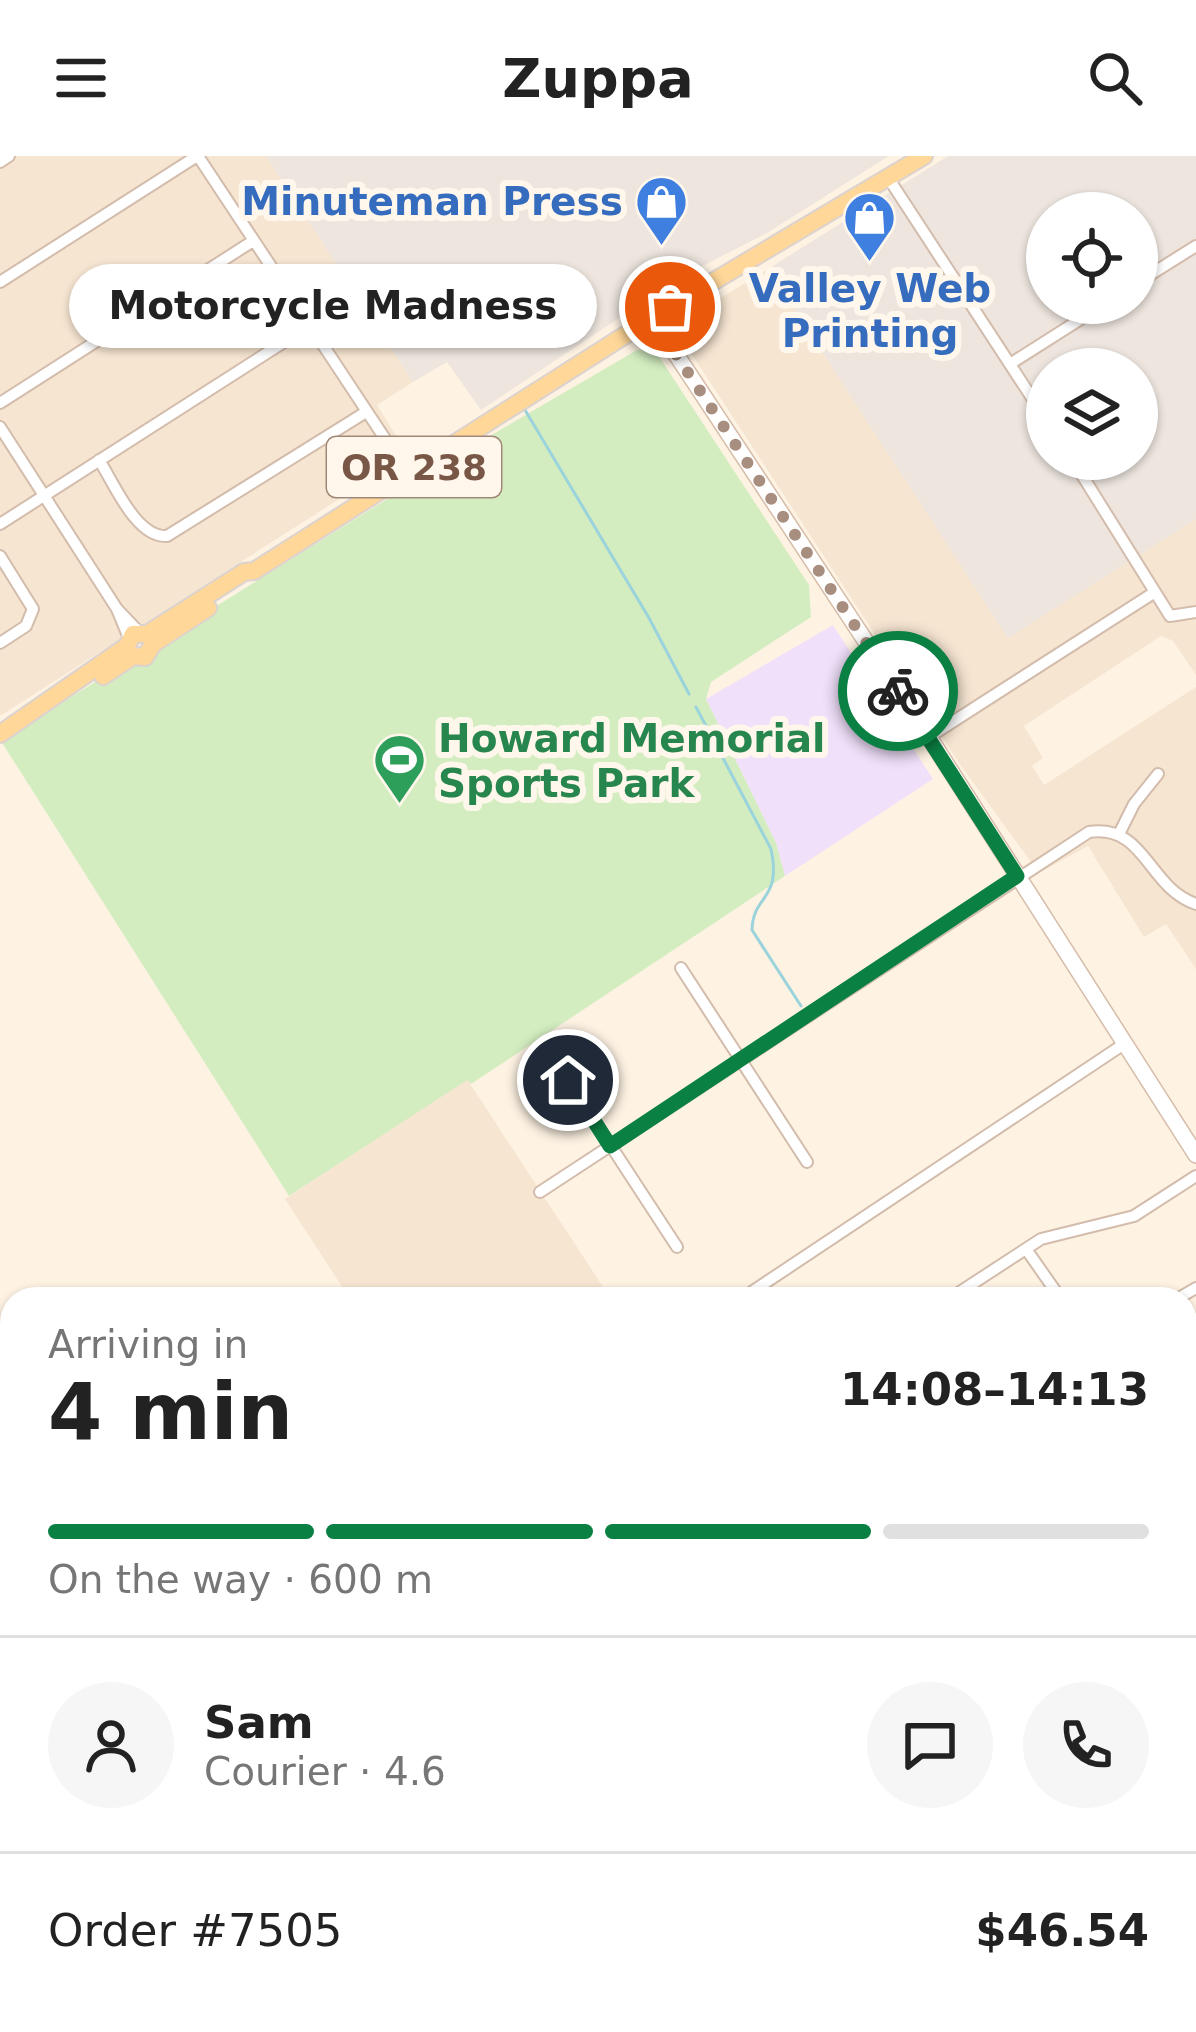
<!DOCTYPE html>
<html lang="en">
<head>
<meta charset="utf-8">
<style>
	:root { --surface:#fff; --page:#f6f6f6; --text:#222; --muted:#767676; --line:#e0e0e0; --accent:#0b8043 }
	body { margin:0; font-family:"DejaVu Sans",sans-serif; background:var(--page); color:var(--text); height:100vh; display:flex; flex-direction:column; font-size:45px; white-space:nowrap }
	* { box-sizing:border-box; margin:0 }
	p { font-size:39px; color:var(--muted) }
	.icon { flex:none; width:66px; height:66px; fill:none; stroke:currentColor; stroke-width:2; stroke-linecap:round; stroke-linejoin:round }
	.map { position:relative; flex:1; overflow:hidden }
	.side { position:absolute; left:0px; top:1131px; width:1197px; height:747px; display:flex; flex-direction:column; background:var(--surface); border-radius:36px 36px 0 0; box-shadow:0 3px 9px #0004 }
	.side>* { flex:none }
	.tools { position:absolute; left:1026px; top:36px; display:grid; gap:24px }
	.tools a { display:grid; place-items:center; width:132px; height:132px; border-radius:50%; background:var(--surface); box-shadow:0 3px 9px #0004; font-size:60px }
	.pin { position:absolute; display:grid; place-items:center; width:102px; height:102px; color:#fff; margin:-51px; border:6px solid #fff; border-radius:50%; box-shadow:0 3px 12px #0007 }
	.courier { position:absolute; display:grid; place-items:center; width:120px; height:120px; margin:-60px; border:9px solid #0b8043; border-radius:50%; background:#fff; color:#222; box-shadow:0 3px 15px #0007 }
	.bubble { position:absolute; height:84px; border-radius:42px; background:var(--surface); box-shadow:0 3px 9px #0004; font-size:39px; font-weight:700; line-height:84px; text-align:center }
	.headline em { font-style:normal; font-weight:700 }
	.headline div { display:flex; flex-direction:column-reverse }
	.headline { display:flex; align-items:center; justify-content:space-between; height:204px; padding:0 48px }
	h1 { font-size:78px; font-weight:700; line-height:90px }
	.bar { display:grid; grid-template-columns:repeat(4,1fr); gap:18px 12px; align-content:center; height:144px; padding:0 48px }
	.bar i { height:15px; border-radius:9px; background:var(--line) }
	.bar .current { background:var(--accent) }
	.bar p { grid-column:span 4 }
	.line { display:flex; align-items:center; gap:30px; padding:0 48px; border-top:3px solid var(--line) }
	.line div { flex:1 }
	.round { display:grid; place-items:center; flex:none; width:126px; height:126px; border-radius:63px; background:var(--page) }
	header { display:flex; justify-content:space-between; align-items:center; height:156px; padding:0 48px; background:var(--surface); font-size:54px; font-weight:700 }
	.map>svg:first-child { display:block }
	.residential { fill:#f6e5d1 }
	.industrial { fill:#ede5de; fill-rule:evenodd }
	.education { fill:#f0e0fa }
	.green { fill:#d3edc0 }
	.water { fill:#b6e3e9; stroke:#9bd3dc; stroke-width:3 }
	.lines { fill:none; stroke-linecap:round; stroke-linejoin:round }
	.stream { stroke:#9bd3dc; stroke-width:3 }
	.street-casing { stroke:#d3bcab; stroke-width:14 }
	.secondary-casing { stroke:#d6bca8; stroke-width:18 }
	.primary-casing { stroke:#dcd3cf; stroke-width:20 }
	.street { stroke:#fff; stroke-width:10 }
	.secondary { stroke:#fff; stroke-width:15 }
	.primary { stroke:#ffd799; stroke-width:16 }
	.done { stroke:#a88e7e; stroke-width:12; stroke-dasharray:0 21.6 }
	.route { stroke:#0b8043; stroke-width:15 }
	.labels { text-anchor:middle; stroke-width:12; stroke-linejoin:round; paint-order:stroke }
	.shield { fill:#fff7eb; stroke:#a18778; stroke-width:3 }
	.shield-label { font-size:36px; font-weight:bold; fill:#795747 }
	.shop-label { font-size:39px; font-weight:bold; fill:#366cbe; stroke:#fff7eb; text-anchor:end }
	.leisure-label { font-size:39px; font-weight:bold; fill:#27864d; stroke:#fff7eb; text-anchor:start }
</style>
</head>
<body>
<header><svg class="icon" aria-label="menu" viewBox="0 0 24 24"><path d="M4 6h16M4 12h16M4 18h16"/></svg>Zuppa<svg class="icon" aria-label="search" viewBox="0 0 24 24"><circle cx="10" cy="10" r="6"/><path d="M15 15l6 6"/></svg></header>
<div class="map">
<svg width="1196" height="1876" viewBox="0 0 1196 1876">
	<rect width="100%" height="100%" fill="#fef3e3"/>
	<path class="residential" d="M0,0H266L413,226L377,249L408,299L0,560Z
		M768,113L1008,481L1196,363V519L1173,485L1161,480L1024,570L1043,602L1032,610L1044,629L1196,531V813L1166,768L1144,781L1088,690L1039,717L961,610L685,188L689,161Z
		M467,923L611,1143H350L285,1043Z"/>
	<path class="industrial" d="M266,0H889L767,77L679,122L481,254L447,206L413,226Z
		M948,0H1196V363L1008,482L768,113ZM1047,57H1137V147H1047ZM1047,213H1137V303H1047Z"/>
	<path class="education" d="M833,469L933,623L785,720L776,687L706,543Z"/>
	<path class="green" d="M637,194L650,195L660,202L809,429L811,461L711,526L706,543L776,687L785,720L471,928L467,924L289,1040L1,585L459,298Z"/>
	<path class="water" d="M28,1866H118L114,1876H20V1872Z"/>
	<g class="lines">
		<path class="stream" d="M525,254L649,462L689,538
			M696,551L771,693C782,746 753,737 752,774L801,850"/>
		<defs>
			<path id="street" d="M198,0L407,316
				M0,6L9,0
				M889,23L1047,265
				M0,126L197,0
				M1137,127L1196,90
				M1010,208L1106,147
				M0,247L253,85
				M0,271L117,453L139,476
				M1072,303L1170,460L1196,456
				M99,304C114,327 136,382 167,380L366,256
				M0,368L309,170
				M0,400L33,453L26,470L0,487
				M117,453L129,482
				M929,581L1155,436
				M1119,678L1134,648L1158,618
				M681,812L807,1006
				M547,892L677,1091
				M540,1036L1089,676C1146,668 1147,731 1196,748
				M1026,1093L1061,1143
				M741,1143L1124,888
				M949,1143L1041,1083L1134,1060L1196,1020
				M1177,1143L1196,1132
				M1185,1250L1196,1243
				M1185,1322L1196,1339
				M1185,1454L1196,1447
				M1185,1508L1196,1525
				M1185,1714L1196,1707"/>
			<path id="secondary" d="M652,162L929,581L1196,999"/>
			<path id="primary" d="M103,520L133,500L145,501L153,488L208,452
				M0,578L127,490L133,478H147L244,416L254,415L652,162L924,0"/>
		</defs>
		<use href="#street" class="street-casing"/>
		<use href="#secondary" class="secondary-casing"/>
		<use href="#primary" class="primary-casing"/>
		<use href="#street" class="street"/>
		<use href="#secondary" class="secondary"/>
		<use href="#primary" class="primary"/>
	</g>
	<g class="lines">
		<path class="done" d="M670,151L652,162L898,535"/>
		<path class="route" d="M568,924L610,990L1017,720L898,535"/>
	</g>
	<defs>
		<symbol id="shop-pin" viewBox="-11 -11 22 30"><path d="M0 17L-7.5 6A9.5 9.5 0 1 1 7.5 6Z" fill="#3f7fe0" stroke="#fff7eb"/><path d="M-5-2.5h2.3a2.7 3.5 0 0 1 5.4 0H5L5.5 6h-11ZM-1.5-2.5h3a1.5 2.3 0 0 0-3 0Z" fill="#fff"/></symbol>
		<symbol id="stadium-pin" viewBox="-11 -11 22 30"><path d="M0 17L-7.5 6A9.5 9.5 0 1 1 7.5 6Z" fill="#2e9e5b" stroke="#fff7eb"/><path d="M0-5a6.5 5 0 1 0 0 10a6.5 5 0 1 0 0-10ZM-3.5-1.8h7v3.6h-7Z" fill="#fff"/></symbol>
	</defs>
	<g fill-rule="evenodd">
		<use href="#shop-pin" x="632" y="16" width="59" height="81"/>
		<use href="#shop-pin" x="840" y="32" width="59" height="81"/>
		<use href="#stadium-pin" x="370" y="574" width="59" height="81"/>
	</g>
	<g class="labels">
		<rect class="shield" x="327" y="281" width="174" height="60" rx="9"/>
		<g class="shield-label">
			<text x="414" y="324">OR 238</text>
		</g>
		<g class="shop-label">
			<text x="623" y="59">Minuteman Press</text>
			<text x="870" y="146" text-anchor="middle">Valley Web<tspan x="870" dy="45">Printing</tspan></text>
		</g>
		<g class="leisure-label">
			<text x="438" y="596">Howard Memorial<tspan x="438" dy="45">Sports Park</tspan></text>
		</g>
	</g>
</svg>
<div class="tools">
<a><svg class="icon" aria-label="locate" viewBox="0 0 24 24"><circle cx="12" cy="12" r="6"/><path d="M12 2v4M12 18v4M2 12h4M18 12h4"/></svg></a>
<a><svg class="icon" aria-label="layers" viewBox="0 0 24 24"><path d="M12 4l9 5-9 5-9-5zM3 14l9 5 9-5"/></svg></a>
</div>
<div class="pin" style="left:670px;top:151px;background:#ea580c"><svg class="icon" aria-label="bag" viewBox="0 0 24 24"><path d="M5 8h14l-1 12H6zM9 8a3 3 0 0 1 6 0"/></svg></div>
<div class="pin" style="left:568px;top:924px;background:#1f2937"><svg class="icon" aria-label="home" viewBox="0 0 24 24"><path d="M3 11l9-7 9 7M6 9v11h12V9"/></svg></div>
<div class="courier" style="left:898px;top:535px"><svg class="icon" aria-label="bike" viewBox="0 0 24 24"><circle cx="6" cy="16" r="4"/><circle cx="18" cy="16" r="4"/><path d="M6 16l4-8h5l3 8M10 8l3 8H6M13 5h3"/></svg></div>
<div class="bubble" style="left:69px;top:108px;width:528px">Motorcycle Madness</div>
<section class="side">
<div class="headline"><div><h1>4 min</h1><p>Arriving in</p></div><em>14:08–14:13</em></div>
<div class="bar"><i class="current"></i><i class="current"></i><i class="current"></i><i></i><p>On the way · 600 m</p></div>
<div class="line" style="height:216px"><a class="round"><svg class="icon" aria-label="person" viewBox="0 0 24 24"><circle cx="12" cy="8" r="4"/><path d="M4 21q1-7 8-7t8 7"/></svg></a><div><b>Sam</b><p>Courier · 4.6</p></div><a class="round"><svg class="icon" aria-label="chat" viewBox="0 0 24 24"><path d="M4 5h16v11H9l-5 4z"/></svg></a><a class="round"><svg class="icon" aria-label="phone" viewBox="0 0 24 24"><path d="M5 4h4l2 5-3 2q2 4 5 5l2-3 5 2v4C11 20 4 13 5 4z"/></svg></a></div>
<div class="line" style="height:156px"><div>Order #7505</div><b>$46.54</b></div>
</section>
</div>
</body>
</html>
